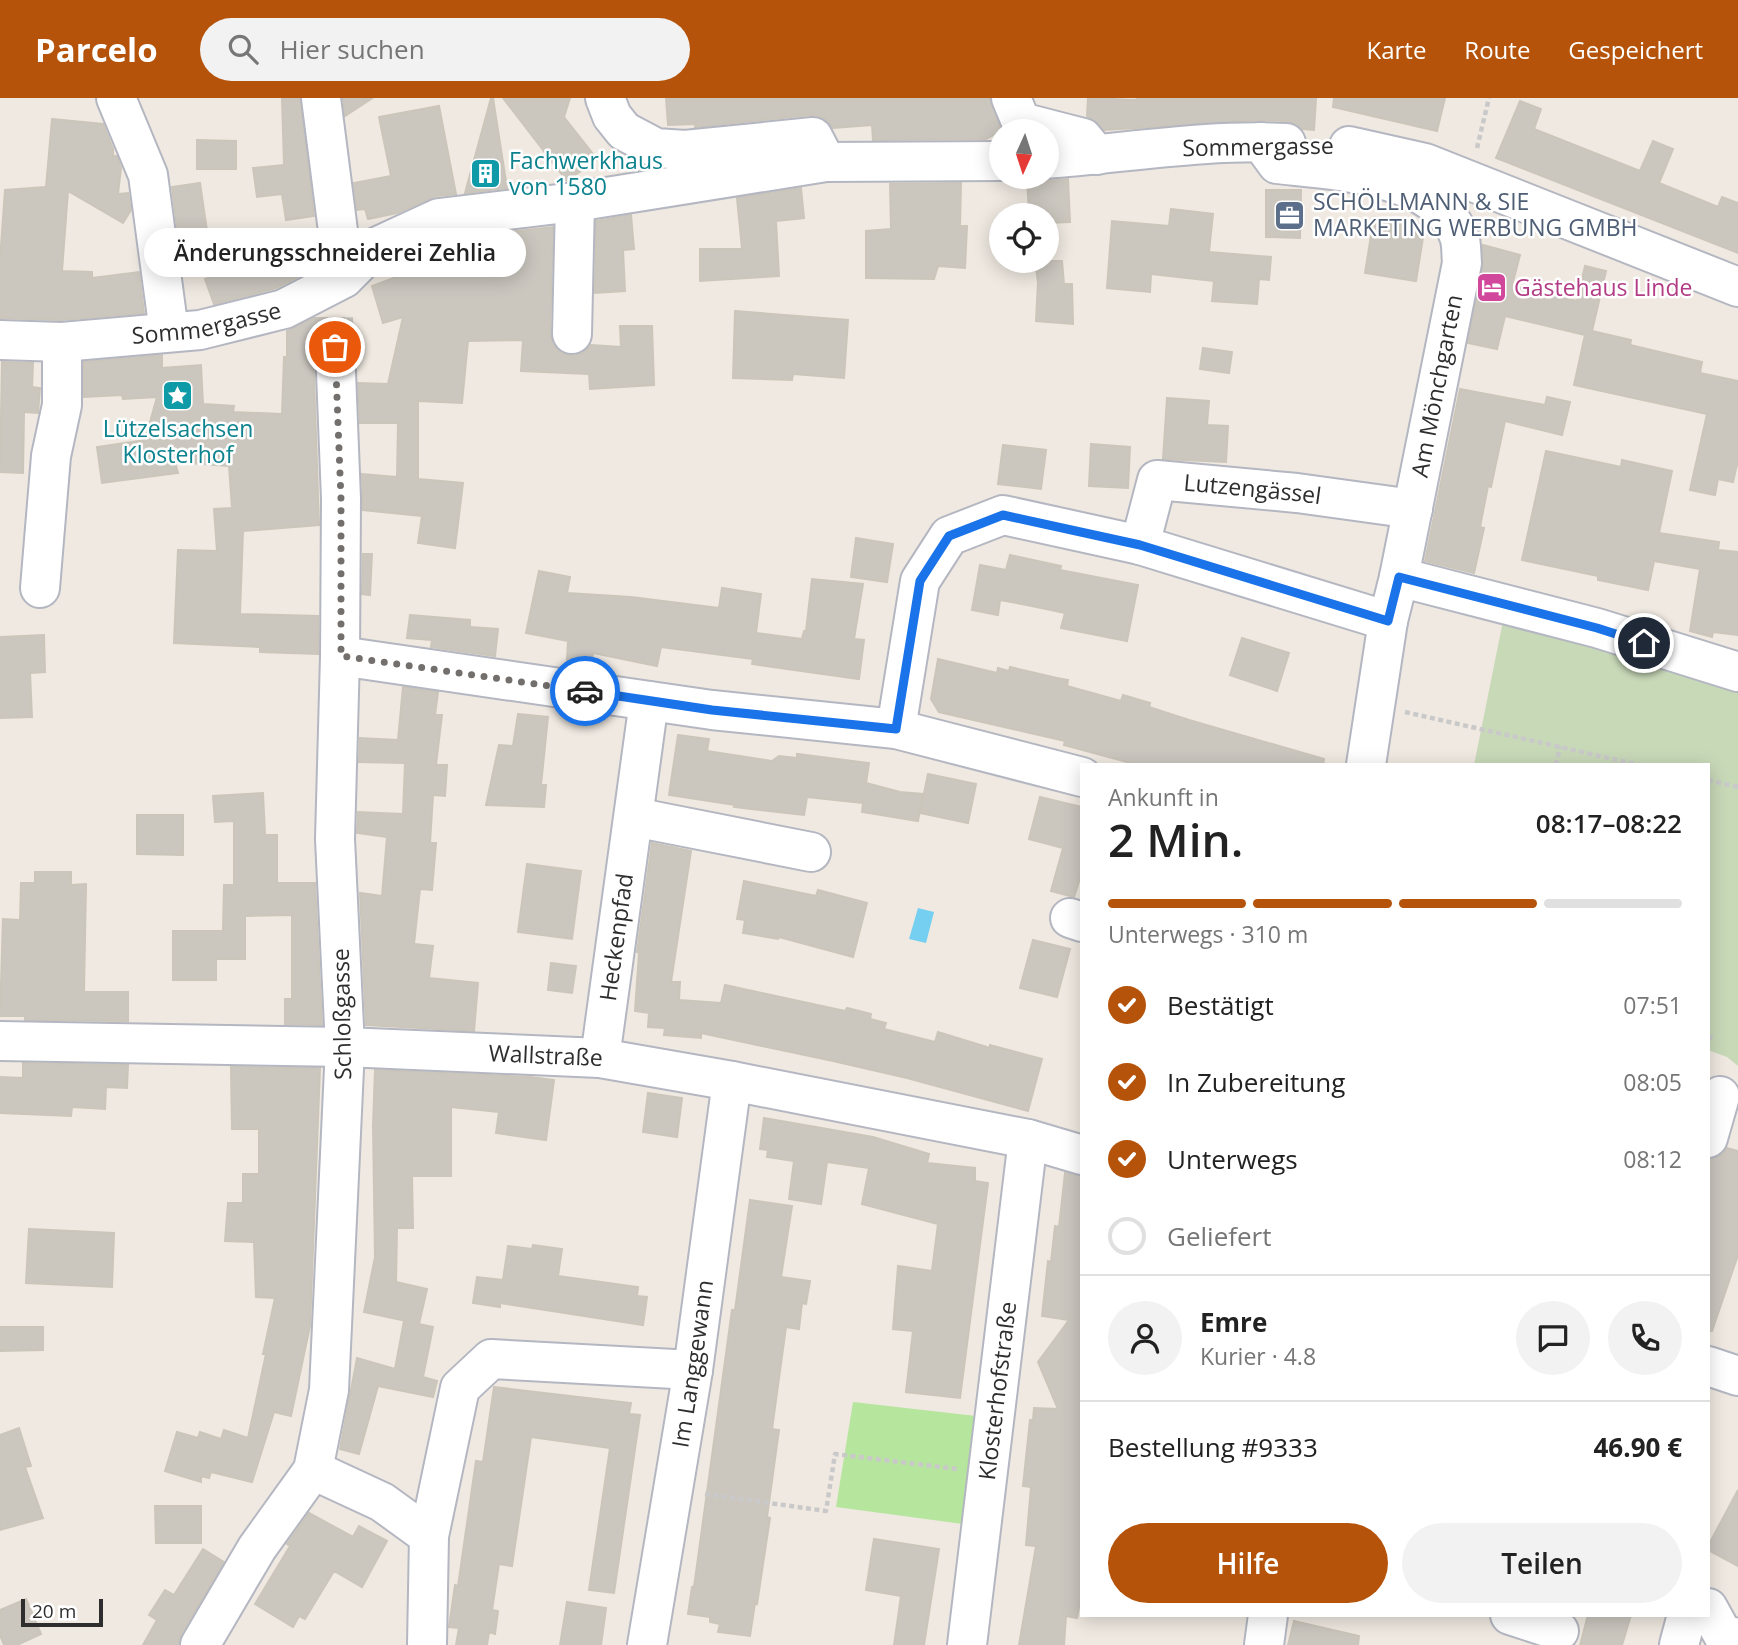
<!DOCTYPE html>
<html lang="de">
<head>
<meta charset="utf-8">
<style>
	:root { --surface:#fff; --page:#f2f2f2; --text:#222; --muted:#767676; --line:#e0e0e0; --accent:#b45309 }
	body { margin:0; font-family:"Open Sans",sans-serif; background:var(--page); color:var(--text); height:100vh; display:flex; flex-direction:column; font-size:26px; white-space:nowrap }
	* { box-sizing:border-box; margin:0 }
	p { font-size:23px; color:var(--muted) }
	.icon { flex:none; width:38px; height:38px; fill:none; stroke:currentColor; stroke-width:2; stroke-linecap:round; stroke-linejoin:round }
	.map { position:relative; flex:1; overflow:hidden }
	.details { position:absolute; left:1080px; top:665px; width:630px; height:854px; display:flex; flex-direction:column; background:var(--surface); border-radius:0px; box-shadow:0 4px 18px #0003 }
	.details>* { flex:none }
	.needle { width:46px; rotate:183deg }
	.fabs { position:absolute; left:989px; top:21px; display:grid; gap:14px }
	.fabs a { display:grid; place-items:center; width:70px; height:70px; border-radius:50%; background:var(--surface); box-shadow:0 4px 18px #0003; font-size:35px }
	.scale { position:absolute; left:21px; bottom:18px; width:82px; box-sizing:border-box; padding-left:7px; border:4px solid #2e2e2e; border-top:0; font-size:19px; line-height:24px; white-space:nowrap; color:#2e2e2e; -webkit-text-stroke:5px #fff; paint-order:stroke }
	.pin { position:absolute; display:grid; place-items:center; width:60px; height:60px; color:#fff; margin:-30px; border:4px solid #fff; border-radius:50%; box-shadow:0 2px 7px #0007 }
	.courier { position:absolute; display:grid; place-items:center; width:70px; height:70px; margin:-35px; border:5px solid #1a73e8; border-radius:50%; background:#fff; color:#222; box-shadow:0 2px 9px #0007 }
	.bubble { position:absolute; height:49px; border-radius:24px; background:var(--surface); box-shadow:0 4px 18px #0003; font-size:23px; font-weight:600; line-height:49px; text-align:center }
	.headline em { font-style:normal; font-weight:600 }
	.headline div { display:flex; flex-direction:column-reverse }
	.headline { display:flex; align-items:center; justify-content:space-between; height:119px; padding:0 28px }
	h1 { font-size:46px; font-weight:600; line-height:52px }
	.bar { display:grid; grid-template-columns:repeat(4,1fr); gap:10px 7px; align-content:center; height:84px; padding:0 28px }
	.bar i { height:9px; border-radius:5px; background:var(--line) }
	.bar .active { background:var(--accent) }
	.bar p { grid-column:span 4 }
	.line { display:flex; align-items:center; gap:18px; padding:0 28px; border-top:2px solid var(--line) }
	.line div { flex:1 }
	.round { display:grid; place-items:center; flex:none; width:74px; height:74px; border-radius:37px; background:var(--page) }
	ol { padding:0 28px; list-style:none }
	li { display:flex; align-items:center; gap:21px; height:77px }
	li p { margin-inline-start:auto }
	li .icon { padding:7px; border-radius:50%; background:var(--accent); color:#fff; stroke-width:4 }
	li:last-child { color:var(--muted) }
	li i { width:38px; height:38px; border:4px solid var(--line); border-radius:50% }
	.cta { display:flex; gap:14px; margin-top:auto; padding:14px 28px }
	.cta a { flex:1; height:80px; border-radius:42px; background:var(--accent); color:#fff; font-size:28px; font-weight:600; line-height:80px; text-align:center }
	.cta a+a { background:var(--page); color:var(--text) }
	header { display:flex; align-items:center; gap:42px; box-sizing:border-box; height:98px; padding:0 35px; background:var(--accent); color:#fff }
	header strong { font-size:33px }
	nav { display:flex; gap:38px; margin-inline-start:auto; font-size:24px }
	.search { width:490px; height:63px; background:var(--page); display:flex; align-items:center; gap:18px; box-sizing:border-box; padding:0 24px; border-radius:38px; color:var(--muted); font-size:26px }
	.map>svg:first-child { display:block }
	.green { fill:#b6e59e }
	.cemetery { fill:#c8d9b8 }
	.water { fill:#75cff0 }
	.building { fill:#cbc7bf; stroke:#cbc5ba; stroke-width:2 }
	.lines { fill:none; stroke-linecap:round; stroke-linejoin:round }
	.minor-tunnel { stroke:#c8c4bd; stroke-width:38; stroke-dasharray:38 19; stroke-linecap:butt }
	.minor-casing { stroke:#b4b7c1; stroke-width:42 }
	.path { stroke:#c9c9c9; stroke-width:4.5; stroke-dasharray:5 3.5; stroke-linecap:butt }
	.minor { stroke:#fff; stroke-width:38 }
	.done { stroke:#726f6d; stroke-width:7; stroke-dasharray:0 12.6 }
	.route { stroke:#1a73e8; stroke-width:9 }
	.labels { text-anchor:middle; stroke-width:5; stroke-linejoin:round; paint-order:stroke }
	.street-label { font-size:23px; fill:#2e2e2e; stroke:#fff }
	.culture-label { font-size:23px; fill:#0d838f; stroke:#fff; text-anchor:start }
	.service-label { font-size:23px; fill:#4e5e75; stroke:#fff; text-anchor:start }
	.hotel-label { font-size:23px; fill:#b23c85; stroke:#fff; text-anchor:start }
</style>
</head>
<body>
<header>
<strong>Parcelo</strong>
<div class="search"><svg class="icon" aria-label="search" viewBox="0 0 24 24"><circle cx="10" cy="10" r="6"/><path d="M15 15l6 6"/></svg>Hier suchen</div>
<nav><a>Karte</a><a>Route</a><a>Gespeichert</a></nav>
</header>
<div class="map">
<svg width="1738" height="1547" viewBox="0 0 1738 1547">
	<rect width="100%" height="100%" fill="#efe9e1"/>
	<path class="green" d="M853,1304L976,1318L963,1426L836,1409Z"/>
	<path class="cemetery" d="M1504,518L1738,589V968L1727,959L1708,952V667H1474Z"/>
	<path class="water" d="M918,810L934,814L926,845L909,841Z"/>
	<path class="building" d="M282,0H300L314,118L286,122L282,96L257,99L253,70L284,67Z
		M491,0H493L507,90L465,95Z
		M503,0H570L564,19L597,61L567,83Z
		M666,0H990L1001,33L986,41L873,42L872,27L833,30L824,20L811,17L695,29L696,26L668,27Z
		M1088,0L1136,2L1137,0H1316L1314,32L1302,31L1297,26L1287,23L1259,22L1104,32L1087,18Z
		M1334,0H1445L1437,33L1333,9Z
		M343,1H371L345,18Z
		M1520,3L1541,11L1534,31L1640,73L1653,43L1673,51L1659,85L1718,109L1722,99L1738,105V155L1496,60Z
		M439,8L456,96L436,98L397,115L368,121L365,111L357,112L354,85L391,78L379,19Z
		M52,21L103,26L113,51V58H117L121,70L118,96L128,95L131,112L123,125L68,93L62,173L92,174V180L139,174L144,215L61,222L0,220V162L5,92L46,89Z
		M197,42L236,43V71H197Z
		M1027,79L1047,83L1068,81L1070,124L1046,125V117H1029Z
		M200,85L207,133L178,137L172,89Z
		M961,85L960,128H967L965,170L938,168L934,181L866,180V133L891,131L890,86Z
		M801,90L804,120L776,123L779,178L700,183V151H742L737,100Z
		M1266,92H1301L1300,140L1266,139Z
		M1171,111L1213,116L1209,154L1271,159L1269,182L1259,181L1257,206L1212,203L1214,183L1151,176L1150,194L1107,190L1112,123L1169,128Z
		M631,117L634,151L623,152L625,193L595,195L596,123Z
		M1374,119L1425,127L1416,183L1365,175Z
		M553,129L550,235L553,247L561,255L572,258L583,255L591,247L621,249L620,228H652L654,287L590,291L589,276L521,273L523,242L468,243L462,305L418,303V381L463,385L455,450L418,445L422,418L363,412L362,376L397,379L398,325H360L358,285L388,286L403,219L383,225L372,188L431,166L428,149L445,141Z
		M302,144L313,171L276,190L214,206L205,181Z
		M1483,147L1520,157L1512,188L1577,203L1585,168L1606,173L1592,233L1631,242L1630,247L1702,264L1700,275L1738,283V362L1733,384L1718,381L1715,397L1690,392L1707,316L1574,287L1585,237L1505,218L1497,251L1468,245L1483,169Z
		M1035,163H1062L1064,186H1072L1073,226L1036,223L1038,184Z
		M735,213L848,222L844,280L793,276L792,282L733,280Z
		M313,220H344V229L333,227L323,231L315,239L313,249L319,427L243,433L240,516L318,518V556L260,554V549L174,545L178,452L217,453L214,411L232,410L229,368L175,364L178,375L102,385L97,349L145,342L157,299L123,301L122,297L84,299V264L162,257V270L201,267L203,306L234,308L233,314L282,316L284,259H287V233Z
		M1203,250L1232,254L1229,275L1200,271Z
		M2,264L33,265L32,289L40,290L38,315L24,314L23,375L0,374Z
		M1460,291L1545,307L1547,299L1570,304L1562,337L1505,323L1491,389L1488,388L1480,429L1484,430L1474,475L1425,463Z
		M1167,300L1209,303L1207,327L1228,328L1226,364L1163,361Z
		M1091,346L1130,349L1128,390L1089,388Z
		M1003,347L1046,352L1041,391L998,386Z
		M1546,353L1621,369L1622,362L1672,373L1659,435L1719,444L1718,452L1738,454V537L1713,534L1712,539L1690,533L1700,471L1654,463L1648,492L1598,482V478L1522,462Z
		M856,440L893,446L887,484L851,479Z
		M363,456H372L370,497L362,496Z
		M1010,457L1061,468L1060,472L1138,487L1127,543L1061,530L1065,515L1027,507L1000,502L998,517L972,512L980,467L1006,472Z
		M539,473L570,479L567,495L631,499L719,510L722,490L761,496L756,535L802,541L804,533H806L812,481L863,486L854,541L864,542L859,581L752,566L753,561L661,549L657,568L593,555L592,563L567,562L568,543L526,535Z
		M410,517L470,522V529L498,531L495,558L431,549L432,542L407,540Z
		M44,537L45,574L30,575L32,619L0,620V539Z
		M1242,540L1289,555L1277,593L1230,577Z
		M938,561L997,575L998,570L1009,573L1010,569L1057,580L1068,582L1067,588L1121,603L1123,597L1150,605L1149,609L1189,622L1324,661L1323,667H1138L1064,647L1065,643L939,614L931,601Z
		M403,589L438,594L435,617H442L436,667H447L445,698L433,697L430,745H436L432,792L420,791L414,846L433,848L429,880L478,885L474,933L366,927L360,795L382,798L387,739L357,735L358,714L403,716L405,665L359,664L360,640L398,642Z
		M518,616L548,619L541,687H546L544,709L486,707L499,647L513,648Z
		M678,637L709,641L707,653L772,663L779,658L797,660V656L869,665L866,685L900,694L923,696L918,723L862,714L863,705L807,699L804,717L734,709L735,707L669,697Z
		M928,676L976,686L968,725L920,715Z
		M263,695L265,737H277V785H315L322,927L285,926V901H292V817L245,818V861H216V882H173V833H223L224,787H234V723L215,724L213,698Z
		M1040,699L1082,709V774L1074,799L1051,793L1063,750L1029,741Z
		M137,717H183V757L137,756Z
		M652,745L691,753L671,884H680L679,902L721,905L725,887L845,913L847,910L871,916L870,921L886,925L884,931L935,944L938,934L990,950V947L1042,961L1028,1013L907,980L833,963L701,935V940L664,937L665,930L648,929L649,915L635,913L639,855L637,854Z
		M527,766L581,773L572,841L518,834Z
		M35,774H71V787L86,786L84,894H128V923L25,922V918H0L3,821L20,822L21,785H35Z
		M744,783L816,798L818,792L867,805L853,859L779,839L778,841L743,835L745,822L737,821Z
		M1033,842L1070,851L1057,899L1020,890Z
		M551,865L576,868L572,895L548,892Z
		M23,965L128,967L127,990L106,989L105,1011L72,1009L71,1018L0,1015V979L23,980Z
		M231,969L320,970L310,1228L291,1318L274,1314L252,1384L211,1374L209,1380L201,1378V1384L165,1373L177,1334L198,1340L200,1334L221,1341L224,1332L248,1340L266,1256H263L275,1200L256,1199L254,1144L225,1143L228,1105H243V1076H259V1031H232Z
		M375,972L530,979L554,982L546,1042L496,1035L499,1014L451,1009V1078H412L413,1130H397L396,1184L427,1191L419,1226L433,1229L423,1279L437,1283L433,1299L378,1288L359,1356L340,1351L357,1260L395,1271L404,1223L411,1224L364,1214L375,1159L373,1028Z
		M648,995L682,1000L677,1039L643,1034Z
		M764,1020L873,1039L929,1056L927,1065L975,1070V1083L988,1085L960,1300L906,1294L913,1233L893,1231L898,1168L932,1173L938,1126L862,1106L869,1070L827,1064L821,1106L789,1101L794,1063L767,1059L768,1052L760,1051Z
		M1727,1050L1738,1053V1157L1712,1233H1708V1070L1711,1061L1723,1056Z
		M1065,1075L1082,1078V1493L1077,1520L1066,1518L1064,1547H1019L1036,1448L1026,1447L1031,1389L1023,1388L1030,1322H1033L1034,1310L1058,1311L1038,1264L1069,1222L1042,1218L1048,1163L1051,1164L1055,1128L1059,1129Z
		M750,1102L792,1108L781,1179L810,1183L806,1206L802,1205L799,1231L786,1229L772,1331L779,1332L767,1419L770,1420L757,1506L755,1505L750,1538L718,1534L720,1526L710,1524V1519L688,1516L692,1489H694L732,1212H735Z
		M29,1131L114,1135L112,1189L26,1185Z
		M533,1147L562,1151L558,1178L638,1189L637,1198L647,1199L643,1227L500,1205V1209L473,1205L477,1179L503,1182L508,1148L532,1151Z
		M0,1229H43V1252L0,1253Z
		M494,1289L631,1305L629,1316L640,1317L614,1495L589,1492L610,1350L531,1339L512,1468L499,1466L492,1512L498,1513L495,1536L489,1534L487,1547H456L459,1530L449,1529L455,1487L458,1488L476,1363L483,1364Z
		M19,1330L31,1368L25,1369L43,1420L0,1432V1337Z
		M1738,1392V1468L1708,1452V1448Z
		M155,1408H201V1445H156Z
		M309,1415L353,1439L359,1428L387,1443L362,1489L334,1473L305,1521L299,1518L293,1529L255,1506L290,1448L287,1446Z
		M874,1441L939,1451L924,1547H894L901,1498L866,1492Z
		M203,1451L224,1464L181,1536L178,1547H143L157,1522L149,1517L165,1492L174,1497Z
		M26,1501L41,1536L17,1547H4L0,1537V1512Z
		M567,1504L606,1510L601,1547H560Z
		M1588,1517H1631L1622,1547H1580Z
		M1294,1523L1359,1538L1358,1547H1288Z"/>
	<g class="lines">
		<path class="minor-tunnel" d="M334,220L335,249"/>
		<defs>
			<g id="minor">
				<path d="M116,0L148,77L169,234"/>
				<path d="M321,0L344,180"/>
				<path d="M605,0L612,18L624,33L656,50L685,52L813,39L826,64"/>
				<path d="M1011,0L1021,24L1083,40L1097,57"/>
				<path d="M1261,44L1277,66C1331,72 1437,76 1459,138C1462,146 1461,156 1462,165L1399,479L1388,523L1366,667"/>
				<path d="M1349,48L1425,65L1738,189"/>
				<path d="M1046,61C1126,55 1206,41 1286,45"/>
				<path d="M572,236L575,104"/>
				<path id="s1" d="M0,242L62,244L200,232L284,211L344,180L374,150L439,120L575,104L826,64L1001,63"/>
				<path id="s2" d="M1140,447L1157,382L1297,395L1413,411"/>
				<path d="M1399,479L1597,530L1738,574"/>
				<path d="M40,490L51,358L62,307V244"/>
				<path d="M340,558L712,612L896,631L1082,679"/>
				<path d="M896,631L920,483L949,438L1003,417L1140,447L1388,523"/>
				<path d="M634,719L811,754"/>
				<path d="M1070,820L1082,824"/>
				<path id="s3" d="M0,943L345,949L600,960L732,983L1028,1041L1082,1057"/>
				<path id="s4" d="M600,960L649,603"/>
				<path d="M1708,1040L1720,998"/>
				<path d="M1708,1268L1738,1278"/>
				<path d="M313,1372L382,1404L429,1438"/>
				<path d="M1708,1510L1723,1537L1738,1540"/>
				<path d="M1510,1517L1559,1533"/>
				<path d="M200,1547L257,1450L313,1372L329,1292L345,949L335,741L340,558L341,401L335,249"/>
				<path d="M427,1547L429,1438L460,1290L491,1261L693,1272"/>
				<path id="s5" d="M647,1547L693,1272L732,983"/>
				<path id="s6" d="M967,1547L1028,1041"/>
				<path d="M1264,1547L1268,1517"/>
				<path d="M1679,1547L1687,1517"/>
			</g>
		</defs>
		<use href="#minor" class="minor-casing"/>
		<path class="path" d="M1477,50L1489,0
			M1405,614L1640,667
			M1556,667L1560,648
			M1708,682L1738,689
			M1708,938L1714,941
			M705,1396L826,1413L835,1356L957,1371"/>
		<use href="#minor" class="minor"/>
	</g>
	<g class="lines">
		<path class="done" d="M335,249L341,401V558L585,593"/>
		<path class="route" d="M585,593L712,612L896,631L920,483L949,438L1003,417L1140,447L1388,523L1399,479L1597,530L1644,545"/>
	</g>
	<defs>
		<symbol id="building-square" viewBox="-11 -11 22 22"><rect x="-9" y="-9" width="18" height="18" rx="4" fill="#0f9aa8" stroke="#fff"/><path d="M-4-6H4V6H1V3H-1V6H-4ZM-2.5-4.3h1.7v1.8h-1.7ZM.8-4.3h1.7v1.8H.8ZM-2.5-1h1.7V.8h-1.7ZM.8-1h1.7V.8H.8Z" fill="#fff"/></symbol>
		<symbol id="office-square" viewBox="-11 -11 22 22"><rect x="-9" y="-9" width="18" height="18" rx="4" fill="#5c6f8a" stroke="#fff"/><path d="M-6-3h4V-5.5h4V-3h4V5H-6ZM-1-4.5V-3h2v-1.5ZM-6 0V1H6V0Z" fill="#fff"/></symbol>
		<symbol id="hotel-square" viewBox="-11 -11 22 22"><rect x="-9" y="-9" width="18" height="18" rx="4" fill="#d1479c" stroke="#fff"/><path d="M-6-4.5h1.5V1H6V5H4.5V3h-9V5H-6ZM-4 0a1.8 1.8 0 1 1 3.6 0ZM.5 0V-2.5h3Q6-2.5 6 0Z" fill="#fff"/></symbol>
		<symbol id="sight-square" viewBox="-11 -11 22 22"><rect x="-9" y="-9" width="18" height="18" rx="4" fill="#0f9aa8" stroke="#fff"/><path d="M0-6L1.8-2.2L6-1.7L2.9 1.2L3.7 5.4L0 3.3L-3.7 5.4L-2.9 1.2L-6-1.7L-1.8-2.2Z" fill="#fff"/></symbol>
	</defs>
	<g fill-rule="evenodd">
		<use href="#building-square" x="468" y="58" width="35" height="35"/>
		<use href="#office-square" x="1272" y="100" width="35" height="35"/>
		<use href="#hotel-square" x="1474" y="172" width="35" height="35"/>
		<use href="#sight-square" x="160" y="280" width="35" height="35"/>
	</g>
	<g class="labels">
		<g class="street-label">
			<text transform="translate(1258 49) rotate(-1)" y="8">Sommergasse</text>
			<text dy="8" stroke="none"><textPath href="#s1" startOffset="208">Sommergasse</textPath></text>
			<text transform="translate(1437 288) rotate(-79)" y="8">Am Mönchgarten</text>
			<text dy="8" stroke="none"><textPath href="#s2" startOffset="163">Lutzengässel</textPath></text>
			<text dy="8" stroke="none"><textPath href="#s4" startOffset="122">Heckenpfad</textPath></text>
			<text transform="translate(342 916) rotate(-91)" y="8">Schloßgasse</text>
			<text dy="8" stroke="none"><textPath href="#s3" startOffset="546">Wallstraße</textPath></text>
			<text dy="8" stroke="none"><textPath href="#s5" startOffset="285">Im Langgewann</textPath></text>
			<text dy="8" stroke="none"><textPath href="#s6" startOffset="256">Klosterhofstraße</textPath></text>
		</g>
		<g class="culture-label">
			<text x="509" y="71">Fachwerkhaus<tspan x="509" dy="26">von 1580</tspan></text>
			<text x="178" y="339" text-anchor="middle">Lützelsachsen<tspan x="178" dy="26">Klosterhof</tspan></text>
		</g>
		<g class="service-label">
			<text x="1313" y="112">SCHÖLLMANN &amp; SIE<tspan x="1313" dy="26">MARKETING WERBUNG GMBH</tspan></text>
		</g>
		<g class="hotel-label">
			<text x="1514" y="198">Gästehaus Linde</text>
		</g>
	</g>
</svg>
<div class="fabs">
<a><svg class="needle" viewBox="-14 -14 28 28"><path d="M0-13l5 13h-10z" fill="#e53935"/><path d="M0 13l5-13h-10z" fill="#767676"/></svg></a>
<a><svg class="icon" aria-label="locate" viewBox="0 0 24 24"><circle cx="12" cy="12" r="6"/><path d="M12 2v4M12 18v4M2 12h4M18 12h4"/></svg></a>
</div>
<div class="scale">20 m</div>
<div class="pin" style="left:335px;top:249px;background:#ea580c"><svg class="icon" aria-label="bag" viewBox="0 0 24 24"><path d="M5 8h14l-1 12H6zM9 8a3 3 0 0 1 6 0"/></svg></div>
<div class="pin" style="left:1644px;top:545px;background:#1f2937"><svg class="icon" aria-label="home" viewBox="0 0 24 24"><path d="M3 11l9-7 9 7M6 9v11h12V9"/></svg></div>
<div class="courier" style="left:585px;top:593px"><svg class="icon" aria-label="car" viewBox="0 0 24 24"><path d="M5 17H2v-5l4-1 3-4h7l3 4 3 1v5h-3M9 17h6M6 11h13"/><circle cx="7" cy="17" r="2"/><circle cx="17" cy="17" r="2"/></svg></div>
<div class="bubble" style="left:144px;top:130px;width:382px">Änderungsschneiderei Zehlia</div>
<section class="details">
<div class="headline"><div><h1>2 Min.</h1><p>Ankunft in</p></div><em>08:17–08:22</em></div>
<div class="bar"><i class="active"></i><i class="active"></i><i class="active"></i><i></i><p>Unterwegs · 310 m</p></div>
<ol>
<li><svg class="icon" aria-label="check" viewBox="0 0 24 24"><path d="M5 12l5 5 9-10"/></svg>Bestätigt<p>07:51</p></li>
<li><svg class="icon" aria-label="check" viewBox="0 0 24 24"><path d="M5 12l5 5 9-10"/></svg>In Zubereitung<p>08:05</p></li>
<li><svg class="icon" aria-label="check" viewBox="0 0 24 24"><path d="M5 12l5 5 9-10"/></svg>Unterwegs<p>08:12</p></li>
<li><i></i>Geliefert</li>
</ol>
<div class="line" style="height:126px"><a class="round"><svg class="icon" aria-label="person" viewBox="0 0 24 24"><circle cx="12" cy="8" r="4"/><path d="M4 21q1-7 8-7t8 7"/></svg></a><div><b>Emre</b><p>Kurier · 4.8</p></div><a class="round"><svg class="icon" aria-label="chat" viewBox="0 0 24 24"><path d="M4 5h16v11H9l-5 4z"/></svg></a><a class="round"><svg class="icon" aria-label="phone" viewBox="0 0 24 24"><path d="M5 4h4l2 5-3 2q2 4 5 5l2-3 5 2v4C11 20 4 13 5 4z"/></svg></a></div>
<div class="line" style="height:91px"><div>Bestellung #9333</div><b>46.90 €</b></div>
<div class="cta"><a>Hilfe</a><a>Teilen</a></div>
</section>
</div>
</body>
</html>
